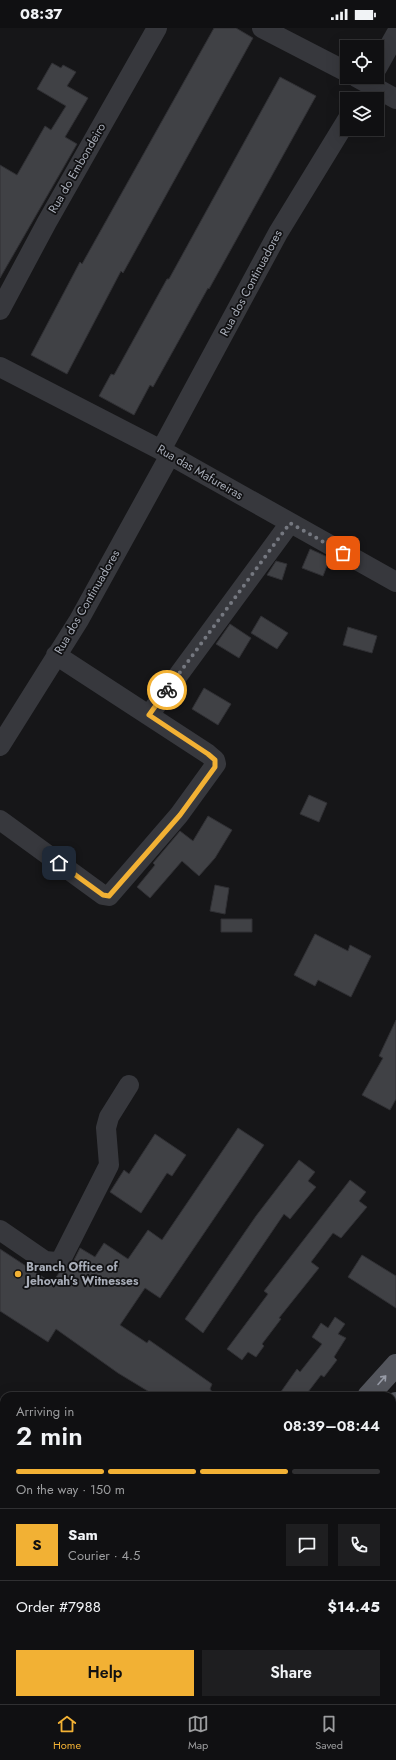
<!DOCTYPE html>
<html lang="en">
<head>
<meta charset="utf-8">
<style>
	:root { --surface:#101012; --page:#1e1e20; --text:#f1f3f6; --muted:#9c9d9f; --line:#303032; --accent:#f2b134 }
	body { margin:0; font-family:Jost,sans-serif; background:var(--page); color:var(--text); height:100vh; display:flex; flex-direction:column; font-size:15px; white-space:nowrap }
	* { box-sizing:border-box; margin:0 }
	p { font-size:13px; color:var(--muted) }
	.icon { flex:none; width:22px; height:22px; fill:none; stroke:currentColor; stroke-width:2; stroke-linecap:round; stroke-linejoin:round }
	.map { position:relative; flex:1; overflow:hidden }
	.details { position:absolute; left:0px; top:1364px; width:396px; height:312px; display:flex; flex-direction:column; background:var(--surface); border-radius:12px 12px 0 0; box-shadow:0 4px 16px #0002,0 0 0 1px var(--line) }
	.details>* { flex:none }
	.controls { position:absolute; left:340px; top:12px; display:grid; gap:8px }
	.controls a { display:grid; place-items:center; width:44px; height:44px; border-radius:0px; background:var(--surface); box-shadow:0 4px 16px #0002,0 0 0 1px var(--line); font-size:20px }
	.pin { position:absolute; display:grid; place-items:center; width:34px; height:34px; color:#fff; margin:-17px; border-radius:8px; box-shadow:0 2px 6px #0006 }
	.courier { position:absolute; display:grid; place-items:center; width:40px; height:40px; margin:-20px; border:3px solid #f2b134; border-radius:50%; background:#fff; color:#222; box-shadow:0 1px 5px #0007 }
	.head em { font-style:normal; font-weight:600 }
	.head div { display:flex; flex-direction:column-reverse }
	.head { display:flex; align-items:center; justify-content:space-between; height:68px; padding:0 16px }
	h1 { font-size:26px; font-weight:600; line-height:30px }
	.bar { display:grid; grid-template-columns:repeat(4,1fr); gap:6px 4px; align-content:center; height:48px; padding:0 16px }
	.bar i { height:5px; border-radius:3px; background:var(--line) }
	.bar .active { background:var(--accent) }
	.bar p { grid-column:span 4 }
	.line { display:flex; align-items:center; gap:10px; padding:0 16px; border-top:1px solid var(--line) }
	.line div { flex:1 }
	.round { display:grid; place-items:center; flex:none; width:42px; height:42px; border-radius:0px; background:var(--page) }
	.primary-button { display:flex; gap:8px; margin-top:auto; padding:8px 16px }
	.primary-button a { flex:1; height:46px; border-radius:0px; background:var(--accent); color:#111; font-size:16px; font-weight:600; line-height:46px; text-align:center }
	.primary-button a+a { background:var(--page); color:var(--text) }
	.status { display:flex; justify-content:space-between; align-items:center; height:28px; padding:0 20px; background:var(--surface); direction:ltr }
	.status svg { height:11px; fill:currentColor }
	.dock { display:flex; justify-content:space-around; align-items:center; height:56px; border-top:1px solid var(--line); background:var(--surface); font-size:11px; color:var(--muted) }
	.dock a { display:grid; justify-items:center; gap:2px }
	.dock .active { color:var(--accent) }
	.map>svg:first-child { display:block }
	.water { fill:#2c353c }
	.building { fill:#404145; stroke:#303034 }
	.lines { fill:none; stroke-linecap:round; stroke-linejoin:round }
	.minor { stroke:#37383d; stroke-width:20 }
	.major { stroke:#53555c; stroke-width:22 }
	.oneway { stroke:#979ba6 }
	.done { stroke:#757880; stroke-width:4; stroke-dasharray:0 7.2 }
	.route { stroke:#f2b134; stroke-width:5 }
	.poi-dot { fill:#f2b134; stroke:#111113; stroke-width:1.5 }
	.labels { text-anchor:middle; stroke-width:3.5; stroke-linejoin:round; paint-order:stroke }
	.street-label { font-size:12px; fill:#a8adb8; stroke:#111113 }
	.poi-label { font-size:12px; font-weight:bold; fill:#a8adb8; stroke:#111113; text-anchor:start }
</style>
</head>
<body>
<div class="status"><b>08:37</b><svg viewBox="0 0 49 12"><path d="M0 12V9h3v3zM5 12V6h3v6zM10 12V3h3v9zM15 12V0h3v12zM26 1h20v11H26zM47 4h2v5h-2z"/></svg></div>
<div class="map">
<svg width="396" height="1676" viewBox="0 0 396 1676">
	<rect width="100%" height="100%" fill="#161618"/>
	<path class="water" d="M396,1450V1676H240L242,1672H392V1457Z"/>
	<path class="building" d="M214,0H236L253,10L123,245L121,243L67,346L31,327L80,234L82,236Z
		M52,35L61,40L63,37L76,44L67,58L88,70L65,109L77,116L0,250V137L17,147L45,98L51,102L66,78L37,61Z
		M280,49L316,68L209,261L208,260L153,359L150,357L134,387L99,368L111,346L114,347L167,251H169Z
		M310,521L330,530L323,548L302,540Z
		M276,533L287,536L282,552L267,547Z
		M261,588L288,605L277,621L251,605Z
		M230,596L251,610L239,630L216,616Z
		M348,599L377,608L372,625L343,617Z
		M204,660L231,676L218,697L192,681Z
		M309,767L327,775L319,794L300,786Z
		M208,788L232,802L215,830L199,848L182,833L150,870L137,859L155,837L153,835L180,803L193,813Z
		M215,857L229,860L225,886L210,883Z
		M221,891H252V904H221Z
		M315,906L348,923L350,917L371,928L351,969L318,952L315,958L294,947Z
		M396,992V1071L390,1082L362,1067L383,1030L379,1028Z
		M238,1100L264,1117L160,1270L145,1260L120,1297L147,1315L149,1312L212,1356L210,1361L215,1368H156L118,1345L56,1301L48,1314L0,1283V1221L52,1255L59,1245L72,1236L80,1220L95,1229L104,1215L128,1231L148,1202L162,1212Z
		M155,1106L186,1127L172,1148L167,1145L141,1185L110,1164L124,1142L129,1146Z
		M299,1132L315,1144L308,1153L316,1159L290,1191L284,1186L203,1305L185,1291L256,1188Z
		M350,1152L366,1164L359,1173L367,1179L341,1210L333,1205L311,1234L319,1240L279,1290L281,1291L262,1316L264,1318L256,1329L248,1324L242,1332L227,1321L268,1266L264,1263Z
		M362,1227L396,1248V1280L348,1249Z
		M335,1289L345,1296L338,1306L346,1310L334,1329L337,1332L324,1349L321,1347L305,1368H278L297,1341L300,1344L322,1316L312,1309L321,1295L328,1300Z"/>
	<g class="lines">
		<path class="minor" d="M262,0L347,44
			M377,40L396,6
			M356,49L396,71
			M0,282L47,194L157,0
			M0,339L161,422L396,554
			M161,422L278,205L347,92
			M149,687L290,495
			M0,718L79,592L170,427
			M0,792L103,867L109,868L179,787L216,736L215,732L208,726L56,627
			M0,1202L45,1233L56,1234L62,1230L109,1137L106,1100L109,1089L129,1057
			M0,1474L4,1479"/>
		<path class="major" d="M368,1368L396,1337
			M392,1379L396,1375
			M123,1672L131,1676
			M102,1676L104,1672
			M147,1676L157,1672"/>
	</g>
	<defs><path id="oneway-shaft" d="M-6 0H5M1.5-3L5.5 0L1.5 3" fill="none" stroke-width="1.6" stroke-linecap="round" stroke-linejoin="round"/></defs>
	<use class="oneway" href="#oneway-shaft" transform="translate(382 1352) rotate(-48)"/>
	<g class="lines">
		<path class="done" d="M167,662L290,495L343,525"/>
		<path class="route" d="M59,835L103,867L109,868L180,787L215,739V732L208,726L149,687L167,662"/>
	</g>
	<circle class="poi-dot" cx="18" cy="1246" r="4"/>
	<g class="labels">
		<g class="street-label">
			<text transform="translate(77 140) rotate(-60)" y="4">Rua do Embondeiro</text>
			<text transform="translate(251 255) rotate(-62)" y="4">Rua dos Continuadores</text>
			<text transform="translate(200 444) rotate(30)" y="4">Rua das Mafureiras</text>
			<text transform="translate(87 574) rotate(-60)" y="4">Rua dos Continuadores</text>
		</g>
		<g class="poi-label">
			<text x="26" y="1243">Branch Office of<tspan x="26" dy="14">Jehovah's Witnesses</tspan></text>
		</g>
	</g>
</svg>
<div class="controls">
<a><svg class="icon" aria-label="locate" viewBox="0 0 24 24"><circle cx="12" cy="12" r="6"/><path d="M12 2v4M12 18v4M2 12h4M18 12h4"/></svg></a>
<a><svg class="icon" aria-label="layers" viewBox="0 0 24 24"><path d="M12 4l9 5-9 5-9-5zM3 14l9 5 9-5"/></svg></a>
</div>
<div class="pin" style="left:343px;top:525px;background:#ea580c"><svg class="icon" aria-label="bag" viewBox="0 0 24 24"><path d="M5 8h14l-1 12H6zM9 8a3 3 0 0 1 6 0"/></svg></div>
<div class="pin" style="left:59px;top:835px;background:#1f2937"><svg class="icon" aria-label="home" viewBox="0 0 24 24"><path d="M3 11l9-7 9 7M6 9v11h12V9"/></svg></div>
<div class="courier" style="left:167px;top:662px"><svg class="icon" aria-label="bike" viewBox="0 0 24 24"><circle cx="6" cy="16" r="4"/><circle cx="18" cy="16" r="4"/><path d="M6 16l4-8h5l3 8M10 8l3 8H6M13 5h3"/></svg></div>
<section class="details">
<div class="head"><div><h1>2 min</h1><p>Arriving in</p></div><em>08:39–08:44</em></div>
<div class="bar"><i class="active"></i><i class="active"></i><i class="active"></i><i></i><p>On the way · 150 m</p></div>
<div class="line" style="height:72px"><b class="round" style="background:var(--accent);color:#111">S</b><div><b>Sam</b><p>Courier · 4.5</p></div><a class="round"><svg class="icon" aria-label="chat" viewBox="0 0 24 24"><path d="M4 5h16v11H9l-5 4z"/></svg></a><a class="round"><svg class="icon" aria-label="phone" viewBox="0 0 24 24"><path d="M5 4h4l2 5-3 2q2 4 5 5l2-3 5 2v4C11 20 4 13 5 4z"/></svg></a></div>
<div class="line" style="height:52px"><div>Order #7988</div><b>$14.45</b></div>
<div class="primary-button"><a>Help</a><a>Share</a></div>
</section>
</div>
<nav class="dock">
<a class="active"><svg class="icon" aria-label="home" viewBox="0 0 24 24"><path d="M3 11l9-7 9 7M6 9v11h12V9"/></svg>Home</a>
<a><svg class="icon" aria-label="map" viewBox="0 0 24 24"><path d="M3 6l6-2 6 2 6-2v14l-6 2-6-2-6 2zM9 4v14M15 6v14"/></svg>Map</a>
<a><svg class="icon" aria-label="saved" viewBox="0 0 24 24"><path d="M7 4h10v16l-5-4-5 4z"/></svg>Saved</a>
</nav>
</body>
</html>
